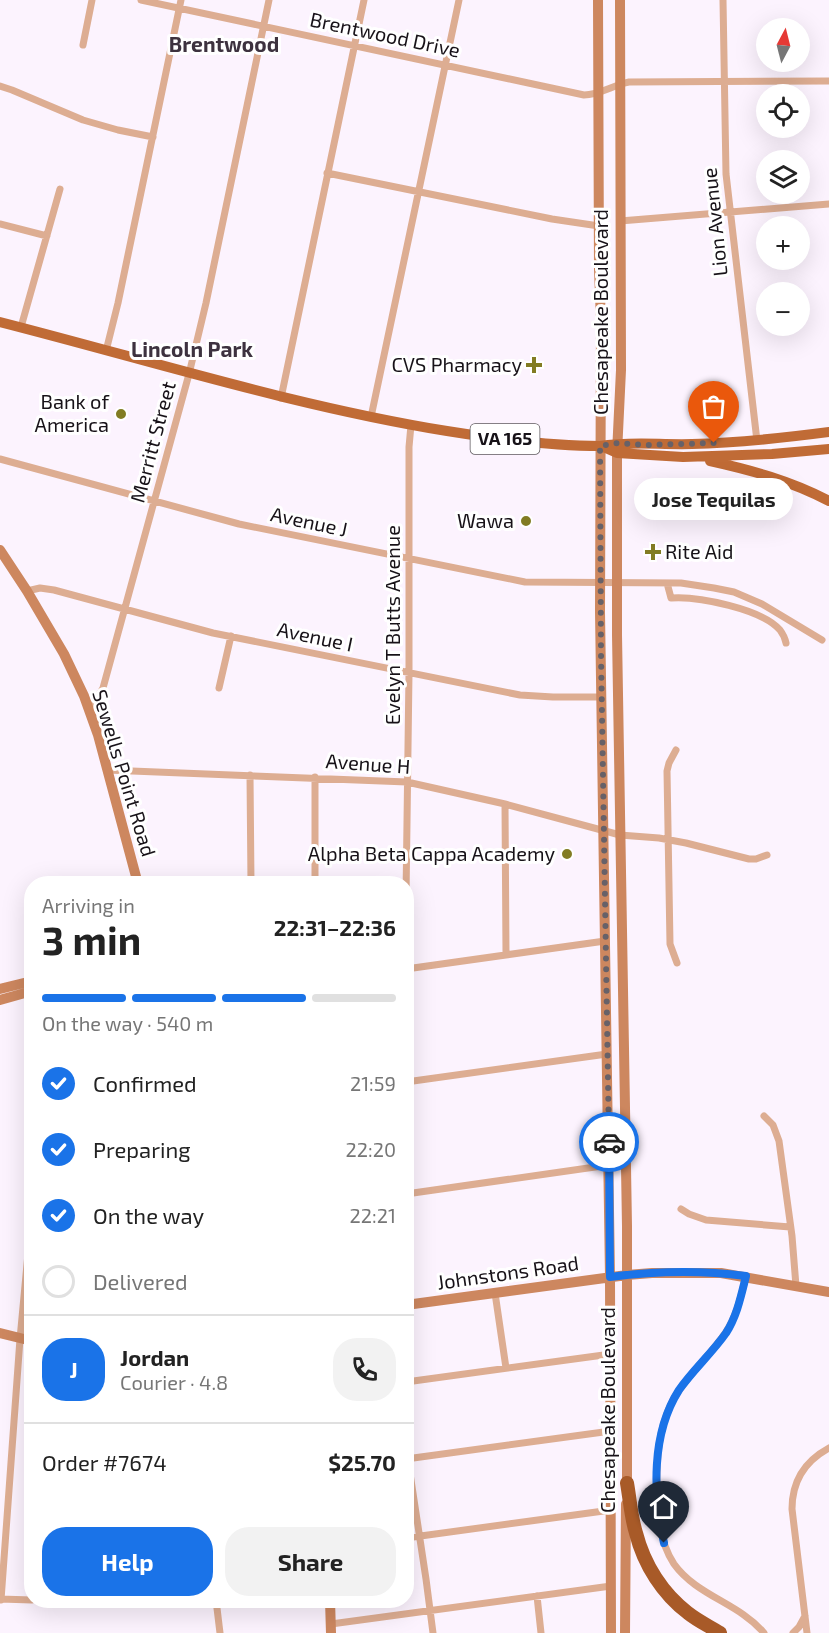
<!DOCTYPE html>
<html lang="en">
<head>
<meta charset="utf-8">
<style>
	:root { --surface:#fff; --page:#f2f2f2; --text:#222; --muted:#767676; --line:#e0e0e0; --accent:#1a73e8 }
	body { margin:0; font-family:"Exo 2",sans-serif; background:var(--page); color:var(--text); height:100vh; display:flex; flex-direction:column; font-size:22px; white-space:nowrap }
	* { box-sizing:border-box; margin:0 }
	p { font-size:20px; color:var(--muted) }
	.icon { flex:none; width:33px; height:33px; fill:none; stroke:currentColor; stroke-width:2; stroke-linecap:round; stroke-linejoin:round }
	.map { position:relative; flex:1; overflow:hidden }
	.sheet { position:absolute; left:24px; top:876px; width:390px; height:732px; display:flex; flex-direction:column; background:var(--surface); border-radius:24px; box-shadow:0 6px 24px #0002 }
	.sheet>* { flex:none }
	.needle { width:39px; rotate:7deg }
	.fabs { position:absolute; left:756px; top:18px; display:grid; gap:12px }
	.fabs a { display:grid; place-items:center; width:54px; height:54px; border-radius:50%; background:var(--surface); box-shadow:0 6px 24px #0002; font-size:30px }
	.pin { position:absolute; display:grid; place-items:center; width:51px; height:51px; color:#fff; margin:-62px -26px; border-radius:50% 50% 50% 0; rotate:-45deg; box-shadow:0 0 6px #0007 }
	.pin .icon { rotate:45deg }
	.courier { position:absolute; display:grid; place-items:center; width:60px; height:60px; margin:-30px; border:4px solid #1a73e8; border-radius:50%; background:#fff; color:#222; box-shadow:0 2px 8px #0007 }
	.bubble { position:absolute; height:42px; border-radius:21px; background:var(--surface); box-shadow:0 6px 24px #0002; font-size:20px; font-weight:700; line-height:42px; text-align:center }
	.head em { font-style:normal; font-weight:700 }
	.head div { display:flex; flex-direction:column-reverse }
	.head { display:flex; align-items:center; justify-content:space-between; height:102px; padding:0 18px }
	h1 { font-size:39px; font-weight:700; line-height:45px }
	.bar { display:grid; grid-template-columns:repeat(4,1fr); gap:9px 6px; align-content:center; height:72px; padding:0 18px }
	.bar i { height:8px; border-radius:4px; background:var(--line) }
	.bar .selected { background:var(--accent) }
	.bar p { grid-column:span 4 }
	.line { display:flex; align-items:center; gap:15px; padding:0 18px; border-top:2px solid var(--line) }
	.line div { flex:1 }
	.round { display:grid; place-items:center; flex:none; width:63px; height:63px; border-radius:24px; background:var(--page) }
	ol { padding:0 18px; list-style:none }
	li { display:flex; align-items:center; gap:18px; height:66px }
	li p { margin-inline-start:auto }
	li .icon { padding:6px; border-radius:50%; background:var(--accent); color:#fff; stroke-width:4 }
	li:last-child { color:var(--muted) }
	li i { width:33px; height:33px; border:3px solid var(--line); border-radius:50% }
	.cta { display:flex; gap:12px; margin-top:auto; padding:12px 18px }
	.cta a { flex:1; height:69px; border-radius:24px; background:var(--accent); color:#fff; font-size:24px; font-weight:700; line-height:69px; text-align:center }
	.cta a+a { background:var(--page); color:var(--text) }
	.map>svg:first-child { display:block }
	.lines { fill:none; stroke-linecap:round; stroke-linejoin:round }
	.street { stroke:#ddad92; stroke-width:7 }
	.secondary { stroke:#cd875f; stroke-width:10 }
	.primary { stroke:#c06b36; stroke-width:10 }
	.highway { stroke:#a85a28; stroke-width:14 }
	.done { stroke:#676168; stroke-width:6; stroke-dasharray:0 10.8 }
	.route { stroke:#1a73e8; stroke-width:8 }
	.poi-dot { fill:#827c23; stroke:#fff; stroke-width:2 }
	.labels { text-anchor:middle; stroke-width:6; stroke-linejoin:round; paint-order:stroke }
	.shield { fill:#fff; stroke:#5d595d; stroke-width:1.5 }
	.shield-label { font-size:18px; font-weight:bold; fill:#171218 }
	.street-label { font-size:20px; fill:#171218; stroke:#fff }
	.poi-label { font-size:20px; fill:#171218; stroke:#fff; text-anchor:end }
	.neighbourhood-label { font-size:21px; font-weight:bold; fill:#3d323f; stroke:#fff }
</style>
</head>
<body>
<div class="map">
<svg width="829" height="1633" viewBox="0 0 829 1633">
	<rect width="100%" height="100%" fill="#fcf3fe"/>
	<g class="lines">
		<path class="street" d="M141,0L584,95C600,95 613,85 629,82L829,81
			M723,0L726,174L757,441
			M83,45L92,0
			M0,86L12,90L83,120L118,130L153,137
			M327,173L552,219L599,226
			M620,221L829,204
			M0,224L47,236
			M21,327L60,189
			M106,351L118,303L181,0
			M281,398L364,0
			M371,417L459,0
			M0,459L239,524L525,582L681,583L714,588L734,592L762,604L822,640
			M667,583L671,598C698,596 762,609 780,630C783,634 785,638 786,643
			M27,591L40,588L54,590L213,633L520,695L553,697H601
			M219,688L231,636
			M90,711L103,688L189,374L206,303L269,0
			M676,750L669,763L667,771L670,944L677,963
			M107,770L407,782L505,804L620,835L659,838L686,843L749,859H756L767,855
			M250,775L251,884
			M315,777V884
			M505,804L506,955
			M406,897L409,673V447L411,425
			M406,969L605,941
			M406,1055L408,1305
			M406,1082L607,1054
			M764,1116L773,1125L779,1141L792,1236L796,1286
			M406,1194L609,1165
			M681,1209L689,1214L706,1220L790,1227
			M746,1276C741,1296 737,1315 726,1332C710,1356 687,1375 673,1400C657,1430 656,1466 657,1498C658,1520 661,1545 674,1564C697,1596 739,1603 764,1633
			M495,1293L506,1368
			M406,1382L611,1354
			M406,1447L426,1579L433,1633
			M406,1459L611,1431
			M406,1538L611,1510
			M537,1596L541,1633
			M0,1599L32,1600
			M1,1600L20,1339L32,1211
			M216,1600L220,1633
			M331,1624L611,1586
			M793,1633L799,1627L805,1616
			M807,1633L792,1509C792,1481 805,1461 829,1448"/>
		<path class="secondary" d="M598,0L599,270L601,321L600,612L610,1277L611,1633
			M620,0L621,370L617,453V635L627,1226V1489
			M0,550L27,591L64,654L84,696L98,735L138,884
			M0,989L32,981
			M0,1000L32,991
			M406,1305L627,1275L652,1273H721L829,1292
			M0,1333L32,1341
			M330,1600L331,1633
			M625,1633L626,1504"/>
		<path class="primary" d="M0,322C149,360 294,406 447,431C497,439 549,446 600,446C630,441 661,445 692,444C738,443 783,438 829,432
			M601,446L617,453L683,457L772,454L829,449
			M710,461C751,470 791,481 829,501"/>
		<path class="highway" d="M627,1483C630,1500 631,1517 636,1533C644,1565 663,1594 688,1613C698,1621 709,1626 720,1633"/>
	</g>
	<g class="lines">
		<path class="done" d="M609,1142L601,654L600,446L618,443L645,445L714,443"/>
		<path class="route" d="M609,1142L610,1277C655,1271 701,1270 746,1276C741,1296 737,1316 726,1333C712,1353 693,1370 679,1390C651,1434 653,1494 664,1543"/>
	</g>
	<g class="poi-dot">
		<path d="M531 356h6v6h6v6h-6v6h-6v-6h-6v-6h6z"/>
		<circle cx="121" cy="414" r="6"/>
		<circle cx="526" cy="521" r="6"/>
		<path d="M650 543h6v6h6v6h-6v6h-6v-6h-6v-6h6z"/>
		<circle cx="567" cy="854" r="6"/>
	</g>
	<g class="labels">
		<rect class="shield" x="470.5" y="424" width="69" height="30" rx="4.5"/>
		<g class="shield-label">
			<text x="505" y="445">VA 165</text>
		</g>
		<g class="street-label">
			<text transform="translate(385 35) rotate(12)" y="7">Brentwood Drive</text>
			<text transform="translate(715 222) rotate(-96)" y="7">Lion Avenue</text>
			<text transform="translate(601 312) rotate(-90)" y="7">Chesapeake Boulevard</text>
			<text transform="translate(153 442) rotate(-75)" y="7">Merritt Street</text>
			<text transform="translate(309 522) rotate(12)" y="7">Avenue J</text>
			<text transform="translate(393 625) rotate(-90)" y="7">Evelyn T Butts Avenue</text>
			<text transform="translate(315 637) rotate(12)" y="7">Avenue I</text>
			<text transform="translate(368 764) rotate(4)" y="7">Avenue H</text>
			<text transform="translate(124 773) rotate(73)" y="7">Sewells Point Road</text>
			<text transform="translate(508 1273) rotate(-8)" y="7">Johnstons Road</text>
			<text transform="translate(608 1410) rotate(-90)" y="7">Chesapeake Boulevard</text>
		</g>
		<g class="poi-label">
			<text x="522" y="372">CVS Pharmacy</text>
			<text x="109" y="409">Bank of<tspan x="109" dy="23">America</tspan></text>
			<text x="514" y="528">Wawa</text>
			<text x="665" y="559" text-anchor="start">Rite Aid</text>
			<text x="555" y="861">Alpha Beta Cappa Academy</text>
		</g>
		<g class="neighbourhood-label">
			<text x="224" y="52">Brentwood</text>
			<text x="192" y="357">Lincoln Park</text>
		</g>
	</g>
</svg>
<div class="fabs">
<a><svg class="needle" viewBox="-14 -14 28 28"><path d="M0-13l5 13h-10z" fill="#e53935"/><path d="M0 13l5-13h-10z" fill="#767676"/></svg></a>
<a><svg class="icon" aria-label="locate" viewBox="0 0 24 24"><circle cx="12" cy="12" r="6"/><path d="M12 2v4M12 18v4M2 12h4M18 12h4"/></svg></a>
<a><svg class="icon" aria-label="layers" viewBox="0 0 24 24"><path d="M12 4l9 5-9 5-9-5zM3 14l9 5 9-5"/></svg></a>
<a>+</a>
<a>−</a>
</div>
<div class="pin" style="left:714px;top:443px;background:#ea580c"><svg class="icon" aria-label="bag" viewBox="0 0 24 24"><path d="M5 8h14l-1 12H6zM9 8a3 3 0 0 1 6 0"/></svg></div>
<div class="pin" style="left:664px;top:1543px;background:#1f2937"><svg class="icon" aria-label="home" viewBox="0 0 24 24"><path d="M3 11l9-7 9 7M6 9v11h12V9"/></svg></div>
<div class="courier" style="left:609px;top:1142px"><svg class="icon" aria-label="car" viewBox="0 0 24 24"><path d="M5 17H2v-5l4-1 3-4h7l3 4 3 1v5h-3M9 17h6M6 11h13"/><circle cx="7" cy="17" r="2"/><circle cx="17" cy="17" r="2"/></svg></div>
<div class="bubble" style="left:634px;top:478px;width:159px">Jose Tequilas</div>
<section class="sheet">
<div class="head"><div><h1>3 min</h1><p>Arriving in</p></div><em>22:31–22:36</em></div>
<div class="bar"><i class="selected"></i><i class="selected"></i><i class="selected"></i><i></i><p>On the way · 540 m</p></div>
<ol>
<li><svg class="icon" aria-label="check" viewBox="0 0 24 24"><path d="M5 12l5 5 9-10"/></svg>Confirmed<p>21:59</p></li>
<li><svg class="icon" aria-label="check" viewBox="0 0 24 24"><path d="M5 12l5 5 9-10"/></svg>Preparing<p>22:20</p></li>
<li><svg class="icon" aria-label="check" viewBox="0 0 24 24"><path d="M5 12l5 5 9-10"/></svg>On the way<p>22:21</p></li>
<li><i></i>Delivered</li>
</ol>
<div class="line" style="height:108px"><b class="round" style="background:var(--accent);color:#fff">J</b><div><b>Jordan</b><p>Courier · 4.8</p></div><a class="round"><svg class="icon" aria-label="phone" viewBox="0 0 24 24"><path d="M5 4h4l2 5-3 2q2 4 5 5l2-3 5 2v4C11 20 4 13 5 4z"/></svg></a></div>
<div class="line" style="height:78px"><div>Order #7674</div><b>$25.70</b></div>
<div class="cta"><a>Help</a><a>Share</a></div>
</section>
</div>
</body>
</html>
